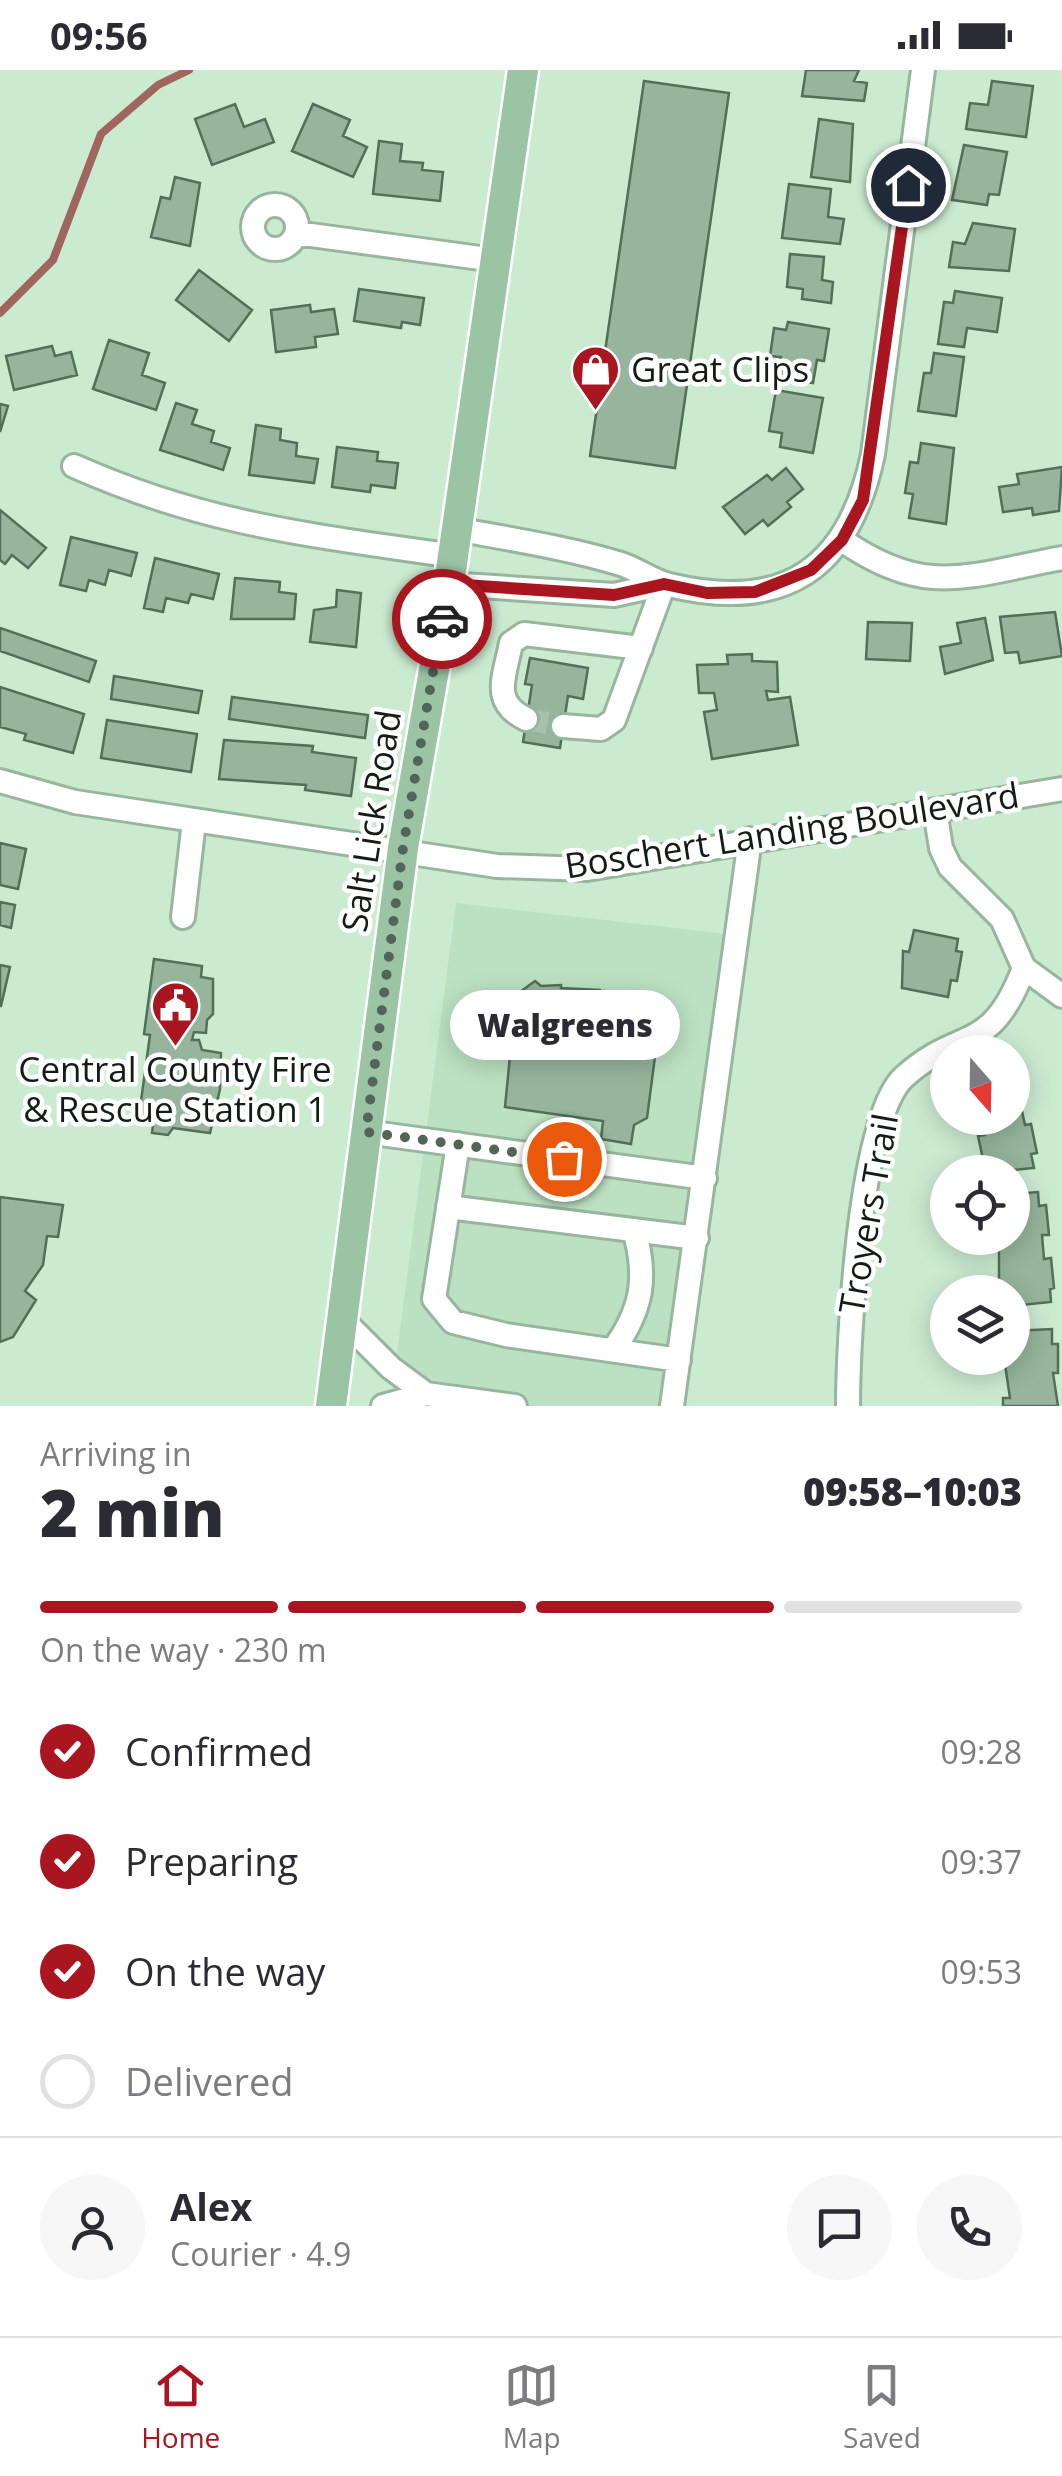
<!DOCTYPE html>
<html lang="en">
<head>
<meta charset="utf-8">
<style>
	:root { --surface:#fff; --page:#f7f7f7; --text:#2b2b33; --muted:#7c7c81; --line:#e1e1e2; --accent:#aa1620 }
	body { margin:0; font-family:"Open Sans",sans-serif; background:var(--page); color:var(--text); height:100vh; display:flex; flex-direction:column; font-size:38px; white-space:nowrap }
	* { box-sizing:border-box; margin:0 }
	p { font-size:32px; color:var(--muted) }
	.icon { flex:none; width:55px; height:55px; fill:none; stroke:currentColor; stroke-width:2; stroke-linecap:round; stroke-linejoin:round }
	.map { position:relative; height:1336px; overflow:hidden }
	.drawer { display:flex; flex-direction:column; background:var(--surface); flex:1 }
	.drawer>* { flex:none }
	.needle { width:65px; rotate:160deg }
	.buttons { position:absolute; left:930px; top:965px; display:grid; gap:20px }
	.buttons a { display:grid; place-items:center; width:100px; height:100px; border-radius:50%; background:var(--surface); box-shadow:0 5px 25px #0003; font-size:50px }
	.pin { position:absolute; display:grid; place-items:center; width:85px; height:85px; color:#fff; margin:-42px; border:5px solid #fff; border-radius:50%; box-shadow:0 2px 10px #0007 }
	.courier { position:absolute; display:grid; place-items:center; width:100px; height:100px; margin:-50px; border:8px solid #aa1620; border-radius:50%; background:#fff; color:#222; box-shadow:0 2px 12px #0007 }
	.bubble { position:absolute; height:70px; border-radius:35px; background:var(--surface); box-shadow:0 5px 25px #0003; font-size:32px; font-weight:800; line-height:70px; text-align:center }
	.head em { font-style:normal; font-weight:800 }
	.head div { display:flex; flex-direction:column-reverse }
	.head { display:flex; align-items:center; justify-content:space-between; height:170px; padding:0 40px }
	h1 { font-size:65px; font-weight:800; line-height:75px }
	.bar { display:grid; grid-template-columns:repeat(4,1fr); gap:15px 10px; align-content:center; height:120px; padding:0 40px }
	.bar i { height:12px; border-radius:8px; background:var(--line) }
	.bar .current { background:var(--accent) }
	.bar p { grid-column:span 4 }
	.line { display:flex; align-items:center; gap:25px; padding:0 40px; border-top:2px solid var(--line) }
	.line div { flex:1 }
	.round { display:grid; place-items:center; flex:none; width:105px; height:105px; border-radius:52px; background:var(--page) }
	ol { padding:0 40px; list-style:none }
	li { display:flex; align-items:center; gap:30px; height:110px }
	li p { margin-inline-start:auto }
	li .icon { padding:10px; border-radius:50%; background:var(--accent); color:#fff; stroke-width:4 }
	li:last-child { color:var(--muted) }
	li i { width:55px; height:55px; border:5px solid var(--line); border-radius:50% }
	.status { display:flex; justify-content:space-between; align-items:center; height:70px; padding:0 50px; background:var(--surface); direction:ltr }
	.status svg { height:28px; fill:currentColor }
	.tab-bar { display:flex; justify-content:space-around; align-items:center; height:140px; border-top:2px solid var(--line); background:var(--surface); font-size:28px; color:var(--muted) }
	.tab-bar a { display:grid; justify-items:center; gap:5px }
	.tab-bar .current { color:var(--accent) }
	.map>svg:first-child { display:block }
	.built { fill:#bce1c2 }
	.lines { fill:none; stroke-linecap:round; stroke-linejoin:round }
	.stream { stroke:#a0655e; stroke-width:8 }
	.building { fill:#96b59c; stroke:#536f59; stroke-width:2.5 }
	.minor-tunnel { stroke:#a6c2ab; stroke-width:22; stroke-dasharray:22 11; stroke-linecap:butt }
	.minor-casing { stroke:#97b69d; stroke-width:28 }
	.major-casing { stroke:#fff; stroke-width:35 }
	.minor { stroke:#fff; stroke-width:22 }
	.major { stroke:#9ac4a4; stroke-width:30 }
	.done { stroke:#536556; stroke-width:10; stroke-dasharray:0 18 }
	.route { stroke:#aa1620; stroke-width:12 }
	.labels { text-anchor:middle; stroke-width:9; stroke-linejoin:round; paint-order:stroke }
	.poi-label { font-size:35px; fill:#121d14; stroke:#fff; text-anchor:start }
	.street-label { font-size:35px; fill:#121d14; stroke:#fff }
</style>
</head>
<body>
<div class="status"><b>09:56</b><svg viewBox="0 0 49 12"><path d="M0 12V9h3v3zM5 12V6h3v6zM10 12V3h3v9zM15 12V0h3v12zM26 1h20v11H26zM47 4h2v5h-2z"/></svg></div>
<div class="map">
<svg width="1062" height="1336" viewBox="0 0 1062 1336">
	<rect width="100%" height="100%" fill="#cbebd1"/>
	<path class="built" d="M456,833L727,864L661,1336H390Z"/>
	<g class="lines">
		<path class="stream" d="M0,243L53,190L101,64L158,15L189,0"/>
	</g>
	<path class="building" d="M806,0H859L854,11L867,13L864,31L802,26Z
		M644,11L729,23L675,398L590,386Z
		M992,11L1033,16L1026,67L966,59L970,33L988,35Z
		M235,34L244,57L265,49L274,72L212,95L195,49Z
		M313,34L350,50L343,66L367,77L353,107L292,81Z
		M819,49L853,54L850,112L811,107Z
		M379,71L402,74L400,91L423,93L422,100L443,102L440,131L373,124Z
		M964,75L1007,82L999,125L989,124L987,135L952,130Z
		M175,107L200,113L190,176L151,167L161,127L170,129Z
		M789,114L831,119L828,147L844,149L840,174L782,168Z
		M973,153L1015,159L1009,201L949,197L953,172L965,174Z
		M790,184L824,187L822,210L833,212L831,233L802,229L803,219L787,217Z
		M199,200L252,240L229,271L176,230Z
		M359,219L424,228L420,255L402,252L401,258L354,251Z
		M955,221L1002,228L997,262L967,258L964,277L938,274L944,232L953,233Z
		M310,235L311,242L334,239L338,264L315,267L316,277L276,282L271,240Z
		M788,252L829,259L824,291L817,290L813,313L777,307L781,287L770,286L774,258L786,260Z
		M109,270L149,283L142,305L165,313L156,340L93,319Z
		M52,276L55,286L71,282L77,305L14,320L6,286Z
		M934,283L964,287L956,346L918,341L924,303H931Z
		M776,320L823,328L813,383L780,377L782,363L769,361Z
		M176,333L197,340L192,354L214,361L211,372L230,378L223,400L160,380Z
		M0,334L8,336L0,362Z
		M256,355L281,359L280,370L297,373L296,386L318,389L314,413L249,405Z
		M921,373L954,378L946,454L909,448L913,424L905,423L910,392L918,393Z
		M337,377L378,382L377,391L398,393L395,418L371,415L370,422L332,417Z
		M1062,397L1059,441L1033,445L1032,438L1003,442L999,417L1019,414L1017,404Z
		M786,398L803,419L787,432L791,437L768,456L763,450L745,464L723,437L767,405L772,410Z
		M0,440L46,478L28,498L12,485L5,494L0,490Z
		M71,467L137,483L131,506L109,500L105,515L89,510L86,521L60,515Z
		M155,488L219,504L213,529L191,524L188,533L166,528L163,542L144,538Z
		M235,508L280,512L279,522L296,524L294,549H231Z
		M337,520L361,523L356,577L310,572L314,540L336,537Z
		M1055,542L1062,586L1020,593L1018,582L1005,583L1000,547Z
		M985,548L993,590L945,604L940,577L961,573L957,553Z
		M868,552L912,553L910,591L866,589Z
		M0,558L96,591L89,612L0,581Z
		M752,584V591L777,592L778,622L766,621L768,630L790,627L798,675L712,689L704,642L717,640L714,623H699L697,595L728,594L727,585Z
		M530,588L588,598L583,629L568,626L560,678L523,672L532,615L525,614Z
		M114,606L202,621L198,643L111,629Z
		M0,617L84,644L73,683L24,670L26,664L0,657Z
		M232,627L368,645L365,668L229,649Z
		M107,650L197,664L191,702L101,688Z
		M224,670L313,676L312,682L356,688L351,726L305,720L306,715L219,709Z
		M0,773L26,779L18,819L0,815Z
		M0,832L15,835L11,858L0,855Z
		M914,860L958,869L956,881L962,882L957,911L951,910L948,927L902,918L903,881L909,882Z
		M154,889L202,896L201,907L213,909V944L207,950L206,963L194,962L192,970H199L202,980L221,983L220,1019L210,1063L173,1058L168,1065L152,1063L153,1055L138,1053L150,965L144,964Z
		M0,895L10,897L1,936H0Z
		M535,911L541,916L561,915V918L600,920L603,924L604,921L662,933L647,1048L634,1055L631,1074L601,1069L603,1051L505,1037L516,925Z
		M1013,988L1026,1030L1020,1032L1025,1055L1031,1054L1037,1083L1031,1084L1034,1098L992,1102L990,1093L984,1094L978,1066L985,1065L981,1048H1012Z
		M1038,1122L1039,1136L1046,1135L1049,1165H1042L1044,1189L1051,1188L1054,1218L1050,1219L1051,1232L1012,1236V1222H999V1168H992H1012V1124Z
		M0,1127L63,1135L58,1167L47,1166L43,1195L25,1221L36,1230L13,1267L0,1272Z
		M1052,1259V1274H1058V1303H1053L1058,1336H1003V1328H1010L1004,1288H1012V1261Z"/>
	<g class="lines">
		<path class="minor-tunnel" d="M526,649L563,656"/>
		<defs>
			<path id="minor" d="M253 157a22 22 0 1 1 44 0a22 22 0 1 1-44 0Z
				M296,163L495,190
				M74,396C207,455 311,465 453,486
				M456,459C510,469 568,478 621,494C637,499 652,511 669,515C785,543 849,499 873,384L923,0
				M842,470C926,529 969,505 1062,488
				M449,514L614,525L664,514
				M526,649C490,632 505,606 511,573L524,564L641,578
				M563,656L601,659L614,650L664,514
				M0,711L75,732L497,796L587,799L1062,719
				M935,740L941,778L950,797L1002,849L1024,898L1062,926
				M183,847L194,751
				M366,1062L705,1108
				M458,1074L434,1229L453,1252L506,1265L679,1290
				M448,1137L697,1168
				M342,1249L391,1298L426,1324
				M613,1280C642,1240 648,1208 634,1160
				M383,1336L426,1324L515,1336
				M672,1336L750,769
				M848,1336C848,1273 859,1047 904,1007C960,956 990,987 1024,898"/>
			<path id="major" d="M331,1336L403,778L449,514L523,0"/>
		</defs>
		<use href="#minor" class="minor-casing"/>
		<use href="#major" class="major-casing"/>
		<use href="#minor" class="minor"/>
		<use href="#major" class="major"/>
	</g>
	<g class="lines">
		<path class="done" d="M442,549L403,778L366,1062L564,1089"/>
		<path class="route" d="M442,549L448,514L614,525L664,514L707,523L755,522L811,500L842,470L863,430L908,115"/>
	</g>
	<defs>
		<symbol id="shop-pin" viewBox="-11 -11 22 30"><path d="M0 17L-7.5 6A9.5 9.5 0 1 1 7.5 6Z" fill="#aa1620" stroke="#fff"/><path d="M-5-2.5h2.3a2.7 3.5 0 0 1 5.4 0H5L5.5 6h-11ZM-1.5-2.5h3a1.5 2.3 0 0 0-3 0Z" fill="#fff"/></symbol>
		<symbol id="civic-pin" viewBox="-11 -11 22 30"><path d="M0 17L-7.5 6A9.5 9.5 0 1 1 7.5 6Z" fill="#aa1620" stroke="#fff"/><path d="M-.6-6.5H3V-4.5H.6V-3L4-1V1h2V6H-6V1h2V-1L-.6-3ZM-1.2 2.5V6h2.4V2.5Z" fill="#fff"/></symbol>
	</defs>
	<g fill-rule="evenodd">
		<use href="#shop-pin" x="568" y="272" width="55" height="75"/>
		<use href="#civic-pin" x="148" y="908" width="55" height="75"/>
	</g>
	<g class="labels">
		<g class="poi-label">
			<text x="631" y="312">Great Clips</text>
			<text x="175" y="1012" text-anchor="middle">Central County Fire<tspan x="175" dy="40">&amp; Rescue Station 1</tspan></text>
		</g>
		<g class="street-label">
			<text transform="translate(372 751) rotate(-81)" y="12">Salt Lick Road</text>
			<text transform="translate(792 761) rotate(-9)" y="12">Boschert Landing Boulevard</text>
			<text transform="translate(869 1144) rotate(-80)" y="12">Troyers Trail</text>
		</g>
	</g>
</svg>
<div class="buttons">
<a><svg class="needle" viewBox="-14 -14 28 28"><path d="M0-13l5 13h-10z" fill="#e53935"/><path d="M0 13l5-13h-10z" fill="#7c7c81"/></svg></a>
<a><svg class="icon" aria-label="locate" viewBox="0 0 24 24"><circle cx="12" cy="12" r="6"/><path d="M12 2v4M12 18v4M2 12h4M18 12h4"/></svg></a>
<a><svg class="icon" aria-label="layers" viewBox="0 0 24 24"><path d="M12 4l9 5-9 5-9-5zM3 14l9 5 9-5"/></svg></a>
</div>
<div class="pin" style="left:564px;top:1089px;background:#ea580c"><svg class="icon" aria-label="bag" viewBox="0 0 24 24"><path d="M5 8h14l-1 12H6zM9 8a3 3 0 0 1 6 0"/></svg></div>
<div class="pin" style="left:908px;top:115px;background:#1f2937"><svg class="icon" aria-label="home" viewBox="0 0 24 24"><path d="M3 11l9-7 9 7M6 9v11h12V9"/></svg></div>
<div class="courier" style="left:442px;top:549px"><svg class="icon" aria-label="car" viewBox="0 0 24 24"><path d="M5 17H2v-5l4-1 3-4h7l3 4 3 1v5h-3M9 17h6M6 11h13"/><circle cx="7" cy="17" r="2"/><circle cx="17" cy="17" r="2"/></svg></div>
<div class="bubble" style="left:450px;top:920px;width:230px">Walgreens</div>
</div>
<section class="drawer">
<div class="head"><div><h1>2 min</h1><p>Arriving in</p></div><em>09:58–10:03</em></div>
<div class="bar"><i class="current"></i><i class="current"></i><i class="current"></i><i></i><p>On the way · 230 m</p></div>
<ol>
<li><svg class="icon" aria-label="check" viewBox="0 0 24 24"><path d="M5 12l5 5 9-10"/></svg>Confirmed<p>09:28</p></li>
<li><svg class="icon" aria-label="check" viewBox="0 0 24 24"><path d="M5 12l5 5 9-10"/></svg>Preparing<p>09:37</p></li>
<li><svg class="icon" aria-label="check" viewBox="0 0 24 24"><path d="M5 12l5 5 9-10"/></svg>On the way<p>09:53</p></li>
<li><i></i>Delivered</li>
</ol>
<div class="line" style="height:180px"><a class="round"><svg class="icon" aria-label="person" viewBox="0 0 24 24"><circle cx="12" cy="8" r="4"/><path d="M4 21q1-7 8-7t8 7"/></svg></a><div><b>Alex</b><p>Courier · 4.9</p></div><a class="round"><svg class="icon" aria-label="chat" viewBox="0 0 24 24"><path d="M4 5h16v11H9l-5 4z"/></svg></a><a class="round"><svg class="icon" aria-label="phone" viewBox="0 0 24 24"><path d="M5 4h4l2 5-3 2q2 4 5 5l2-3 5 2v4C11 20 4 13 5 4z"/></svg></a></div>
</section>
<nav class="tab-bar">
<a class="current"><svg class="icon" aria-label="home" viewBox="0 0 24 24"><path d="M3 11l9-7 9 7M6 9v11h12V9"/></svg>Home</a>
<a><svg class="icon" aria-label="map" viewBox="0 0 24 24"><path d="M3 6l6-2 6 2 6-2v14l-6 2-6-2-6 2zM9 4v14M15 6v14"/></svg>Map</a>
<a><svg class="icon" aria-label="saved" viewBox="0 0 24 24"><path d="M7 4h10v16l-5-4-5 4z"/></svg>Saved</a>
</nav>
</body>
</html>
